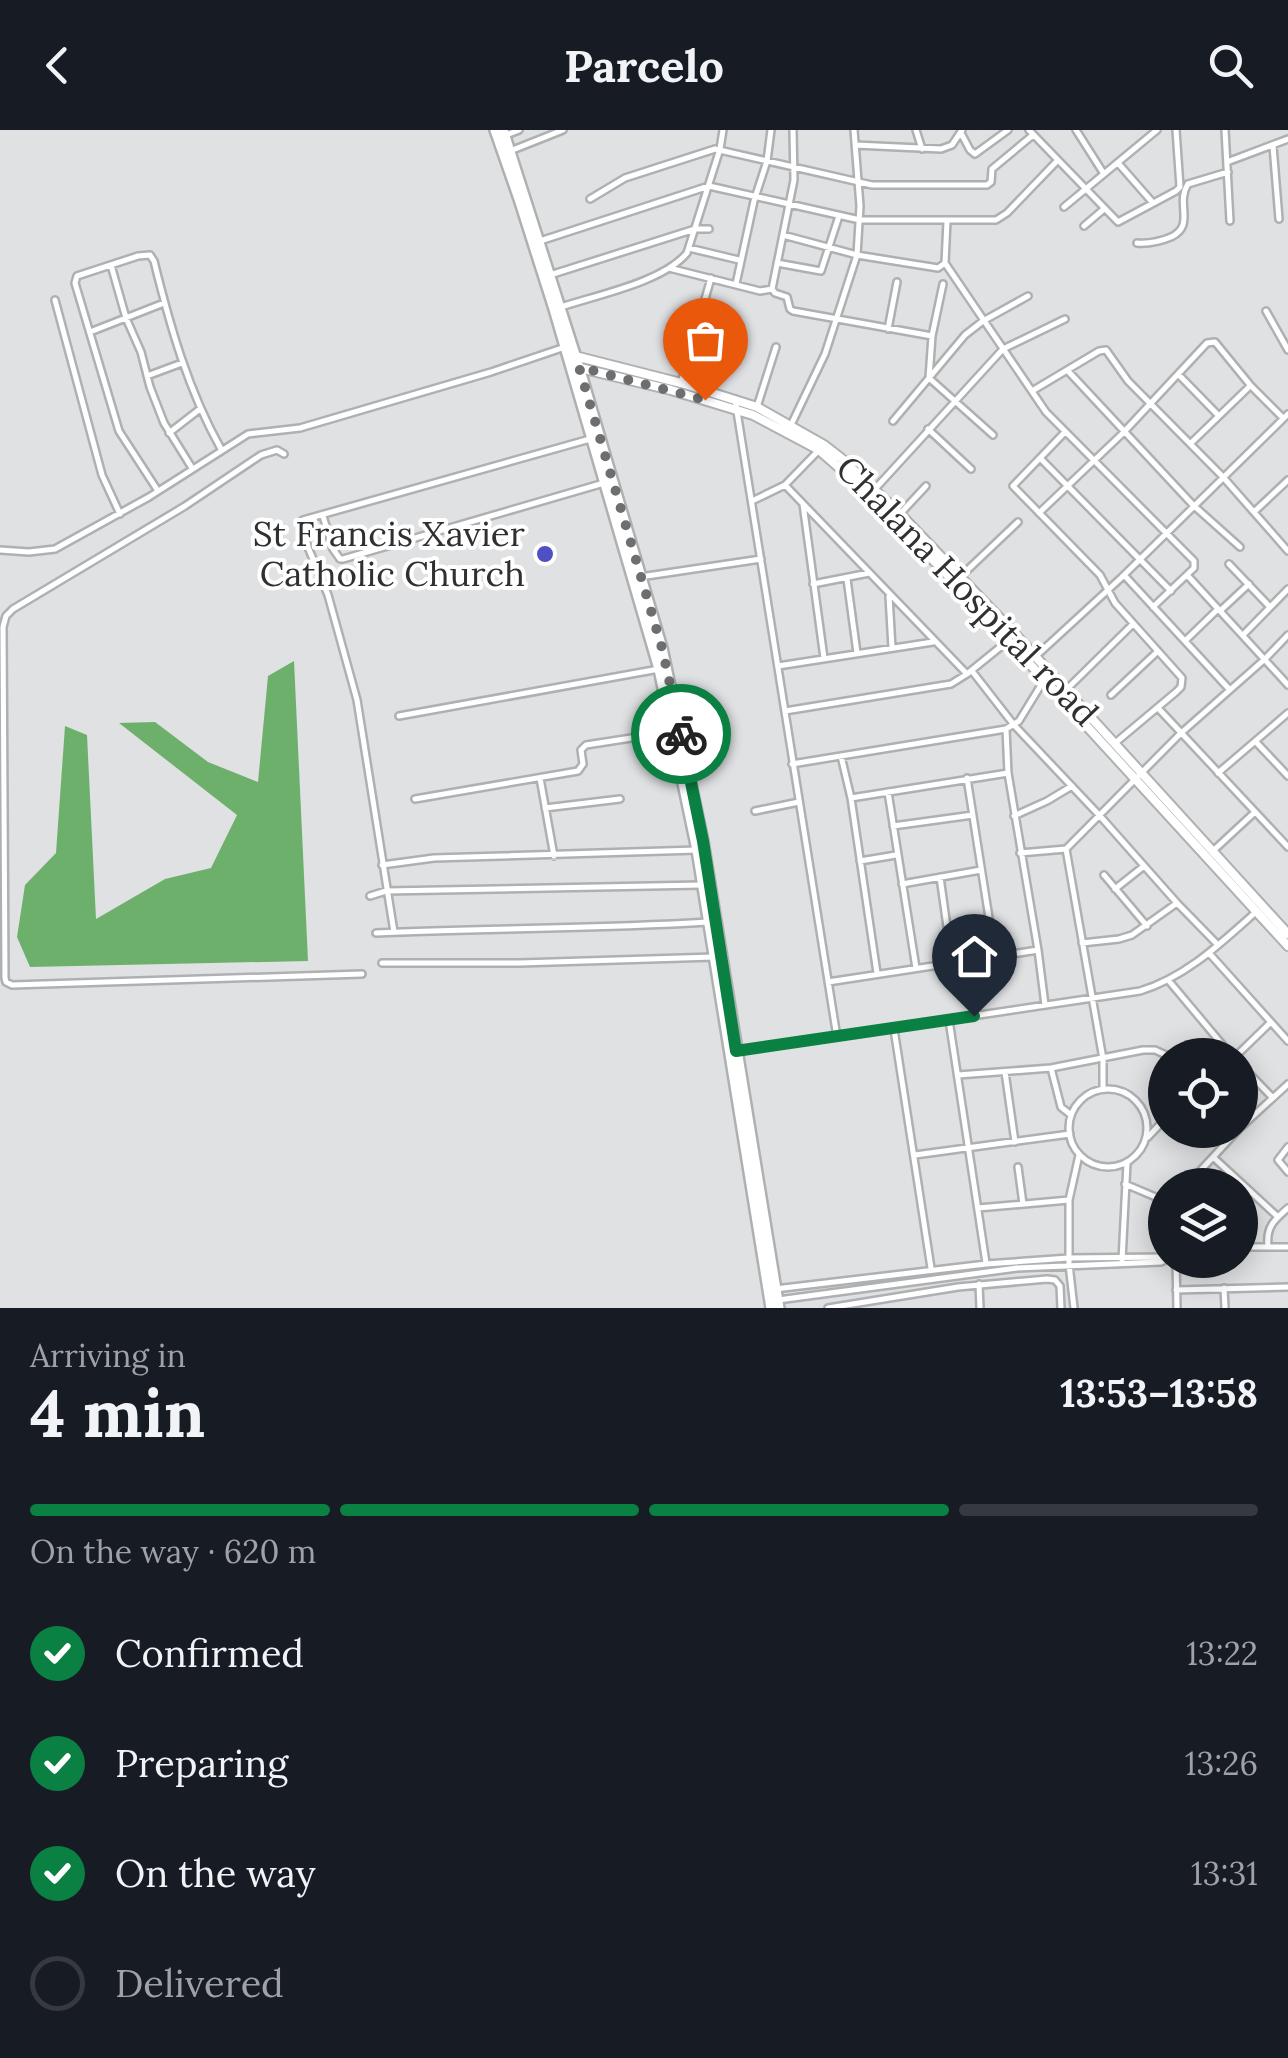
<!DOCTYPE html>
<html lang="en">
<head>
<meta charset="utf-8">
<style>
	:root { --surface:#171b24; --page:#20242c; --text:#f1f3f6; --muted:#9ea1a6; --line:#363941; --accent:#0b8043 }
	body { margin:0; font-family:Lora,serif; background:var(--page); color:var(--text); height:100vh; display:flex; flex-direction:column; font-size:38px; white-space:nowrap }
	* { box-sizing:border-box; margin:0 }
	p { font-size:32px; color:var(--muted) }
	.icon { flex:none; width:55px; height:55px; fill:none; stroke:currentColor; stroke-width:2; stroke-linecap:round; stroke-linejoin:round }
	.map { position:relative; height:1178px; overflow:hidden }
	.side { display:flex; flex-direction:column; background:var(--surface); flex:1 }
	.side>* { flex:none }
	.tools { position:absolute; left:1148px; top:908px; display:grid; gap:20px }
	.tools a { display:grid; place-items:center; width:110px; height:110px; border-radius:50%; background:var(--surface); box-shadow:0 5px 25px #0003; font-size:50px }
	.pin { position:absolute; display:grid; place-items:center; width:85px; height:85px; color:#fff; margin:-102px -42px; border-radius:50% 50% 50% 0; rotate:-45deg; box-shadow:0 0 10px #0007 }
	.pin .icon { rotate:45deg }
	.courier { position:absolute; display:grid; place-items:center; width:100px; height:100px; margin:-50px; border:8px solid #0b8043; border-radius:50%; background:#fff; color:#222; box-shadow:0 2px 12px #0007 }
	.head em { font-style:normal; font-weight:800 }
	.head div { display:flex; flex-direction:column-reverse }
	.head { display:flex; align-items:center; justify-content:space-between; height:170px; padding:0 30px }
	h1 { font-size:65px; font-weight:800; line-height:75px }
	.bar { display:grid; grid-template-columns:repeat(4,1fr); gap:15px 10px; align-content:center; height:120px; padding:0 30px }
	.bar i { height:12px; border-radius:8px; background:var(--line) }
	.bar .on { background:var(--accent) }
	.bar p { grid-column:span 4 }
	ol { padding:0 30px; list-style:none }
	li { display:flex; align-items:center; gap:30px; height:110px }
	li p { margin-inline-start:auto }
	li .icon { padding:10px; border-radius:50%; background:var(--accent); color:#fff; stroke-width:4 }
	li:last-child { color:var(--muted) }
	li i { width:55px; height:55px; border:5px solid var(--line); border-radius:50% }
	header { display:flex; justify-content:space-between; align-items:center; height:130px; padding:0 30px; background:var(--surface); font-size:45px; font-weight:800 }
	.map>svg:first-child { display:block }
	.forest { fill:#6db06c }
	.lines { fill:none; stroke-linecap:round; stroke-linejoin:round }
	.street-casing { stroke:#aeb0b2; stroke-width:10 }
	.secondary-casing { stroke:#aeb0b2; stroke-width:12 }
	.primary-casing { stroke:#aeb0b2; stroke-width:14 }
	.street { stroke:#fff; stroke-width:5 }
	.secondary { stroke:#fff; stroke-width:8 }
	.primary { stroke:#fff; stroke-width:9 }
	.done { stroke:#6d6e6f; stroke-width:10; stroke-dasharray:0 18 }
	.route { stroke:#0b8043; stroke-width:12 }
	.poi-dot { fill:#504fc6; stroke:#fff; stroke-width:4 }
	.labels { text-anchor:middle; stroke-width:8; stroke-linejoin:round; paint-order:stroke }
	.poi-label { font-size:35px; fill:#303031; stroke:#fff; text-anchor:end }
	.street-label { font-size:35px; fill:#303031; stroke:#fff }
</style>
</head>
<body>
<header><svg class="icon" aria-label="back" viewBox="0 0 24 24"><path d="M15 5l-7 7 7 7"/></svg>Parcelo<svg class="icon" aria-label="search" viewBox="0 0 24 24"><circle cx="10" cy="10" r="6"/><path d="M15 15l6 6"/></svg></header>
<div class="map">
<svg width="1288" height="1178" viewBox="0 0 1288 1178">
	<rect width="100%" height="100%" fill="#dfe1e3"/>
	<path class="forest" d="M294,531L308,831L30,837L17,807L25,755L56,723L65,596L87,605L96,789L165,749L211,738L237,685L119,593L155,592L208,632L258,652L268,546Z"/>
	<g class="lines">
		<defs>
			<path id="street" d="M793,0L794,50L772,159L775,163L787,167L790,179L793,181L932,206
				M916,0L922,19
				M1029,0L1118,92L1176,61L1180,57L1176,0
				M1076,0L1104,44
				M1225,0L1230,91
				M961,3L970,20L975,24L1008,0
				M504,6L519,0
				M855,15L941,19L952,15L962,0
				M1273,16L1279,89
				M510,21L563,0
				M1227,32L1288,9
				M1118,33L1153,73
				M1188,54L1228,42
				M590,69L625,48L715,19L872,55H987L991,52L992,39L1033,5
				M1064,77L1157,0
				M1084,96L1104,79
				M783,105L857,125L938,138L945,133L947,91
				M540,111L709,56L860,90H996L1007,83L1058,30
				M1137,113C1150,114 1159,112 1171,107C1196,95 1175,74 1188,54
				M689,118L739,130
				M777,133L821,141L839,86
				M945,133L1046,282L1194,431V438L1153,477
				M111,135L126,188L141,222L150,257L164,293L192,338
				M669,138L760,161L772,159
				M550,145L695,99H709
				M736,154L754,71L767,31L771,0
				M943,154L932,206L929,248L993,305
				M55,170L102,345L120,384
				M561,177C597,165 663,152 687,123L720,19L723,0
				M1266,181L1288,220
				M888,199L897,152
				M90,202L164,173
				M1068,241L1193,375L1240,417
				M1178,244L1219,286
				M147,246L182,233
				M681,253L711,148
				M1032,261L1099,221L1106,220L1128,251L1223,347L1288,421
				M735,269L837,907
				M757,277L776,217
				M893,291L965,205L983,191L1028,166
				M791,295L825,224L857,125L860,76L854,0
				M928,299L971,339
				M1065,302L1013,356L1100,445L1115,473L1182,548L1181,557L1176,562L1114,614
				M169,303L200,279
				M1191,313L1250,256
				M284,324L277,320L261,325L185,376L13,479L6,486L3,497L5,848L6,852L12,855L362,844
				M1040,328L1171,461
				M785,355L967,544
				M875,359L1003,219L1065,189
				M158,361L119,301L75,153L77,146L138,126L150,125L154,131C170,196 188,260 221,319
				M752,371L785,355L820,319
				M803,374L824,528
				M1254,382L1288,350
				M1039,383L1123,303L1207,213L1215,212L1251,256L1283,288
				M900,384L926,356
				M323,386L333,419L340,429H343L604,353
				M0,420L29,422L55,419L149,367L248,304L300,298L491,242L565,217
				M1229,434L1270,477
				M1124,445L1230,560
				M1187,445L1288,555
				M640,447L761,429
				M960,447L1018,392
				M847,449L857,523
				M813,454L869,443
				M889,466L892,518
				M1220,481L1249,454
				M1243,505L1288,459
				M1185,511L1218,479
				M1035,527L1121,448L1288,284
				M778,536L933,512
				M972,541L1014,595L1100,686L1177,773
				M1067,559L1133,494
				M1111,565L1158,521
				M1158,578L1288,717
				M785,581L951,554L967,544L1009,510
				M399,586L659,539
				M1256,612L1288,646
				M841,626L851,668L877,843
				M792,634L1006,599L1019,591L1049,542
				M1218,643L1288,583
				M540,648L554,726
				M967,648L995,826
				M888,662L916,838
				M851,668L1008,643
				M415,669L578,641L583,634L581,620L586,615L670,602
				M545,678L620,669
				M755,681L799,672
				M1014,686L1047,671L1072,656
				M893,696L973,685
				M1214,720L1255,682
				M1020,723L1066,719
				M860,731L896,725
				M382,735L434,728L697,720
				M1104,745L1147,796
				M940,747L952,832
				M902,754L981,740
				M1115,759L1144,736
				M370,766L386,761L702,755
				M394,802L357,570L328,465L305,410L303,390L590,309
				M376,803C487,798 597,799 708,792
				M1082,813L1119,809L1132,805L1177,773L1218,815
				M1038,820L1045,875
				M1209,823L1288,911
				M382,833H520L714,827
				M1169,851L1231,925
				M828,852L1038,820L1008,643L1006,599
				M949,890L986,1133
				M894,899L931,1138
				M738,921L1140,861C1186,847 1221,813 1257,781
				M1237,925L1271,892
				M1240,934L1272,967
				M1051,938L1061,977L1071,985
				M1005,942L1015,1012
				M958,945L1051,938L1143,920H1155L1166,925
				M1069 998a39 39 0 1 1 78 0a39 39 0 1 1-78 0Z
				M1103,959V929L1066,719L1180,604L1265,529L1288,505
				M1240,998L1288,954
				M1148,1007L1165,989
				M1288,1017L1278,1030L1288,1042
				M915,1025L1070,1004
				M1213,1027L1278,1087
				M1018,1037L1023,1074
				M1125,1054L1165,1071
				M1192,1055L1201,1040L1238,1000
				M978,1078L1069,1070
				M1268,1116C1266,1097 1274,1090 1288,1078
				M1240,1117H1288
				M1122,1130L1127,1033
				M1176,1130L1177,1178
				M979,1154L980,1178
				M1224,1158L1225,1178
				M775,1159L986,1134L1069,1128L1165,1127
				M1176,1160L1288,1157
				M778,1170L1017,1138L1161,1132L1165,1130
				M828,1178L958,1157L1047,1149L1055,1150L1060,1156L1061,1178
				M1074,1178L1069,1134V1070L1079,1025"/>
			<path id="secondary" d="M571,225L681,253L757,277L824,315L842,329L900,384L1014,503L1288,804
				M576,237L671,260L753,285L819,320L868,363L963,461L1288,816"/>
			<path id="primary" d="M495,0L519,69L554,179L659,539L697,720L771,1178
				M503,0L579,237L662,518L703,711L779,1178"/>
		</defs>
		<use href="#street" class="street-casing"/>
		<use href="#secondary" class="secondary-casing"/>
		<use href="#primary" class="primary-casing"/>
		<use href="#street" class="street"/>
		<use href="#secondary" class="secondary"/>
		<use href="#primary" class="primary"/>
	</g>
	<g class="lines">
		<path class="done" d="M681,604L662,518L579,237L705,270"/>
		<path class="route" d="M681,604L703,711L736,921L974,886"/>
	</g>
	<circle class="poi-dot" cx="545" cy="424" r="10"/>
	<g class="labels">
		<g class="poi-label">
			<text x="525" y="416">St Francis Xavier<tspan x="525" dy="40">Catholic Church</tspan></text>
		</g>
		<g class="street-label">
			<text transform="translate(967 461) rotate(46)" y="12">Chalana Hospital road</text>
		</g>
	</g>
</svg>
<div class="tools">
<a><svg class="icon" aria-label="locate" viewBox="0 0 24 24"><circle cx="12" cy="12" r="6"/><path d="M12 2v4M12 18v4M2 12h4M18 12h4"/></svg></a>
<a><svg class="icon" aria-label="layers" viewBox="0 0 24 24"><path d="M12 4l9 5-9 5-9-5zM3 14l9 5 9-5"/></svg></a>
</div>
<div class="pin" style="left:705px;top:270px;background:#ea580c"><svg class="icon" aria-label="bag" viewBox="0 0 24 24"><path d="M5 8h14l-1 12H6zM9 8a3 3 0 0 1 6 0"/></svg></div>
<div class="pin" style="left:974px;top:886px;background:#1f2937"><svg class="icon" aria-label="home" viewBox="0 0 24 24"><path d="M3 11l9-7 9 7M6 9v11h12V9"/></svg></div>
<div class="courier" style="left:681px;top:604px"><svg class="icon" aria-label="bike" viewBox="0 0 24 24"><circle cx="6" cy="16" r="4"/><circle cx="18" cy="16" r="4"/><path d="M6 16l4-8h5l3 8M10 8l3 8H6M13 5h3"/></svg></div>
</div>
<section class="side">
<div class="head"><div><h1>4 min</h1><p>Arriving in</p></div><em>13:53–13:58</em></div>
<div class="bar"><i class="on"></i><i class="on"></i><i class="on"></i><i></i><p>On the way · 620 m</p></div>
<ol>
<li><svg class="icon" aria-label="check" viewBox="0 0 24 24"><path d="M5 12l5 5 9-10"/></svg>Confirmed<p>13:22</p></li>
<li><svg class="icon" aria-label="check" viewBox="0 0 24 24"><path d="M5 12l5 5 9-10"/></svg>Preparing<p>13:26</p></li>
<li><svg class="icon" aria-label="check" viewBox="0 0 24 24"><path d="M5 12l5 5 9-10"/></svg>On the way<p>13:31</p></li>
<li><i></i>Delivered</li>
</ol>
</section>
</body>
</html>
